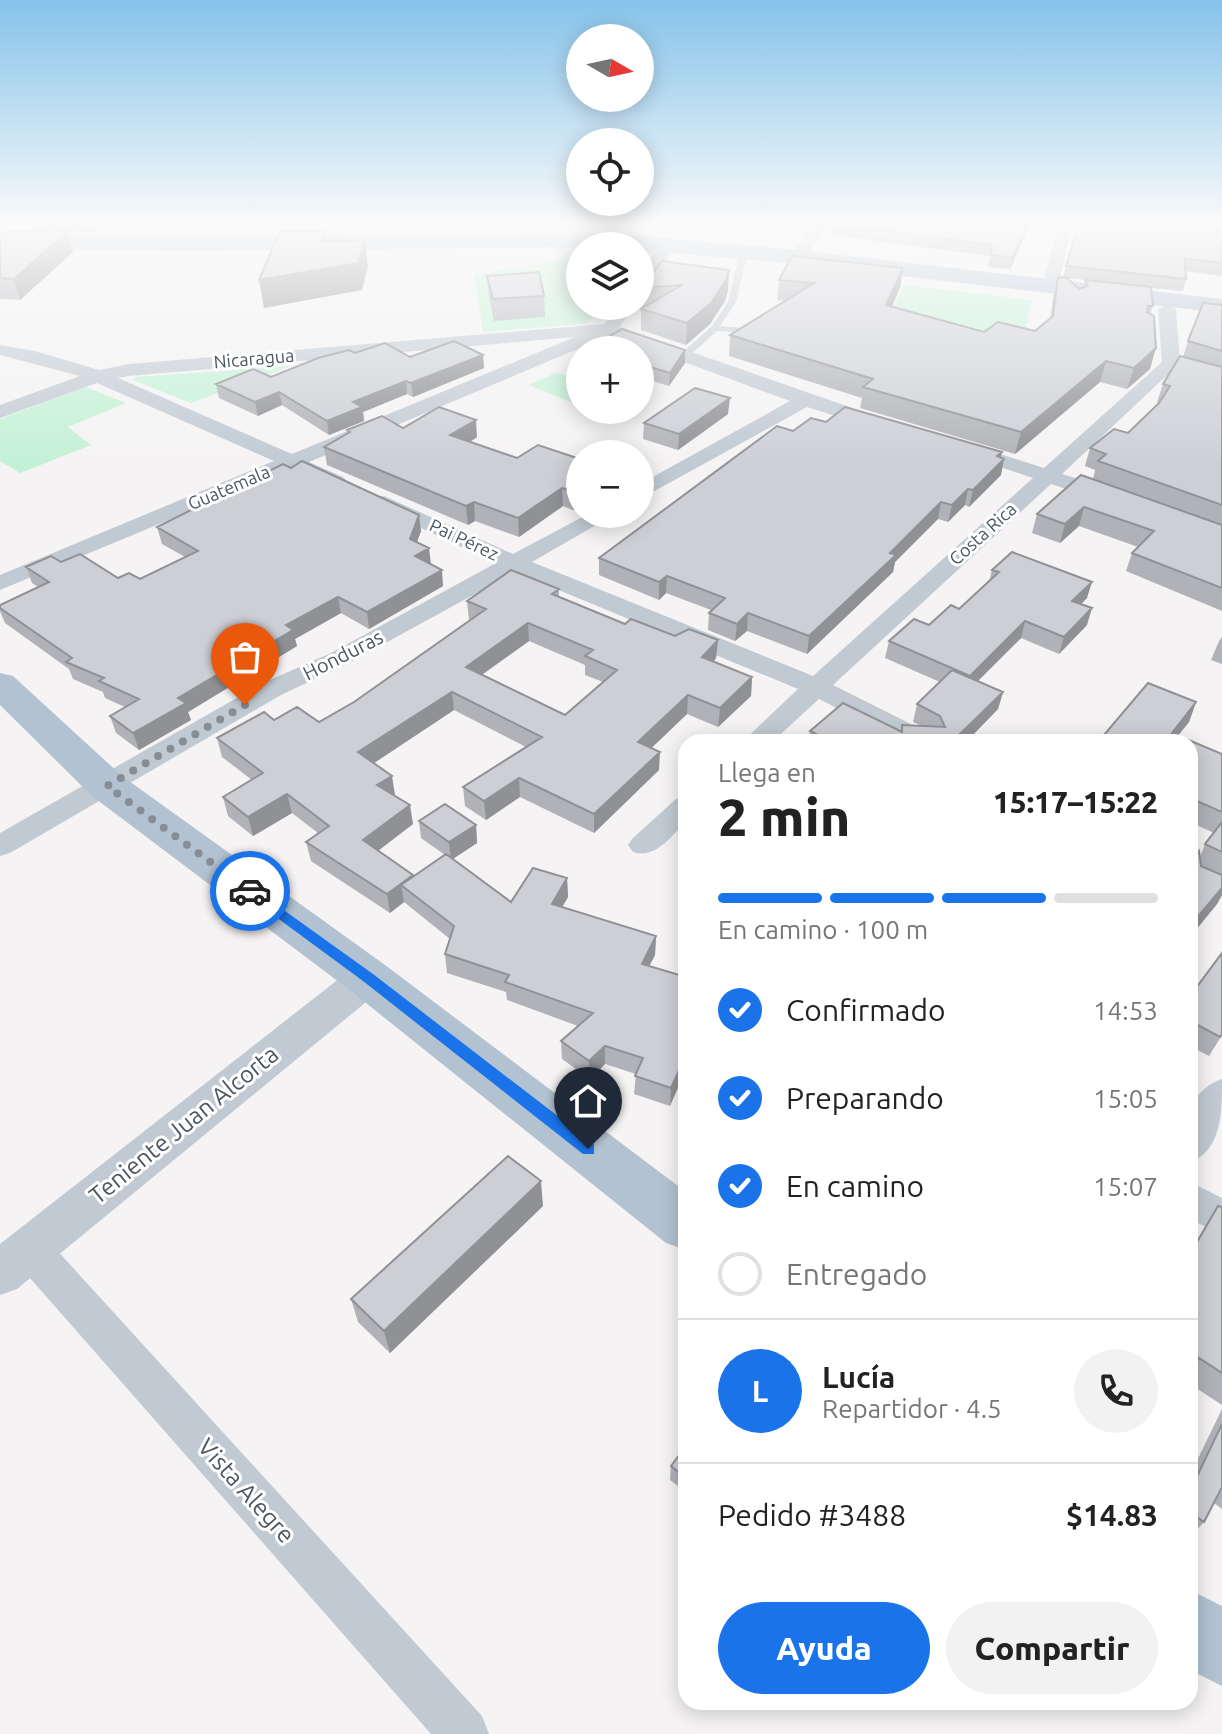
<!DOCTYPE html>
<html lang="es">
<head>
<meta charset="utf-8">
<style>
	:root { --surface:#fff; --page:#f2f2f2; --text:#222; --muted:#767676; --line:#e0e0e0; --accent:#1a73e8 }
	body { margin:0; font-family:Ubuntu,sans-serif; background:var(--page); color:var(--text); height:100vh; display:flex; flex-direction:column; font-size:30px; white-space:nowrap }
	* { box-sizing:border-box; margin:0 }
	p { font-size:26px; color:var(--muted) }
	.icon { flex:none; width:44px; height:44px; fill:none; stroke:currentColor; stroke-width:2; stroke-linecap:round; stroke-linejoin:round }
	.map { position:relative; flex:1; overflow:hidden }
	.details { position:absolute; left:678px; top:734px; width:520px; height:976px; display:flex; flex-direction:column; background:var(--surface); border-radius:24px; box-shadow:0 4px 20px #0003 }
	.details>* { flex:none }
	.needle { width:52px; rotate:99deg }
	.buttons { position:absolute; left:566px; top:24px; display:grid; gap:16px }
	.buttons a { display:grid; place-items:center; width:88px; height:88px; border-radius:50%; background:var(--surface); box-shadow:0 4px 20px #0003; font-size:40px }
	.pin { position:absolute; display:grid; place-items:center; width:68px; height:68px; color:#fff; margin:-82px -34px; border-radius:50% 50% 50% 0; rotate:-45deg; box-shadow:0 0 8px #0007 }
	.pin .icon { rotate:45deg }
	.courier { position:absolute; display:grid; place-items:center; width:80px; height:80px; margin:-40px; border:6px solid #1a73e8; border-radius:50%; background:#fff; color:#222; box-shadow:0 2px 10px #0007 }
	.head em { font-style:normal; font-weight:800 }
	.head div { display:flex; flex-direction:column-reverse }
	.head { display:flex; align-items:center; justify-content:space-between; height:136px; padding:0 40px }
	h1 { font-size:52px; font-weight:800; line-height:60px }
	.bar { display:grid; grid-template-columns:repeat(4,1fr); gap:12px 8px; align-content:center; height:96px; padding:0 40px }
	.bar i { height:10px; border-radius:6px; background:var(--line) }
	.bar .current { background:var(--accent) }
	.bar p { grid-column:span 4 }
	.line { display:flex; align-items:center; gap:20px; padding:0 40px; border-top:2px solid var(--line) }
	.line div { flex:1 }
	.round { display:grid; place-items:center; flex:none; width:84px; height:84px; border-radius:42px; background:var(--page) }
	ol { padding:0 40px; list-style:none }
	li { display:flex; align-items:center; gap:24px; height:88px }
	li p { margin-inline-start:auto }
	li .icon { padding:8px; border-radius:50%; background:var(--accent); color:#fff; stroke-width:4 }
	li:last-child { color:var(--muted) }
	li i { width:44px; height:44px; border:4px solid var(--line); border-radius:50% }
	.button { display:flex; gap:16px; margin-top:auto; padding:16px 40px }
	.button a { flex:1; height:92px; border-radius:48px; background:var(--accent); color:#fff; font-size:32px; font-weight:800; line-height:92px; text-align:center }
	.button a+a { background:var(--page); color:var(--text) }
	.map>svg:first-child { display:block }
	.green { fill:#c3f1d5 }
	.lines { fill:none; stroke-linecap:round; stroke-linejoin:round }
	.service { fill:#c1cad2; fill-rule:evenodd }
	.minor { fill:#c1cad2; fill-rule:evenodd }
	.tertiary { fill:#c1cad2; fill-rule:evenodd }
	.primary { fill:#b3c2d1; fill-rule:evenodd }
	.wall { fill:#b0b2b7; fill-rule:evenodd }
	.shaded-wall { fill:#909195 }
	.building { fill:#cdcfd5; stroke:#909195; stroke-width:2; fill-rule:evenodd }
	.route { fill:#1a73e8 }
	.done { stroke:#868d94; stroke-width:8; stroke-dasharray:0 14.4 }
	.labels { text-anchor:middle; stroke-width:6; stroke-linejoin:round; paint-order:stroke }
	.far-street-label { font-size:18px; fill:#4a5661; stroke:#fff }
	.street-label { font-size:20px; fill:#4a5661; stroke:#fff }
	.near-street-label { font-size:24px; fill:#4a5661; stroke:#fff }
</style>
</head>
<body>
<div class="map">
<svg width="1222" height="1734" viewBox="0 0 1222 1734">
	<rect width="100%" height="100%" fill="#f5f3f3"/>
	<path class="green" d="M580,256V306H602L591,320L584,324L483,332L474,275Z
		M904,285L1032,300L1023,338L888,320Z
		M291,366L191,403L133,380L136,377Z
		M557,372L580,381V406L529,385Z
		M86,387L126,403L68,427L91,445L20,473L0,461V419Z"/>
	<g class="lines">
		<path class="service" d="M545,224L577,226L581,228L577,230L543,227Z
			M742,257L746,259L736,302L720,326L755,329L759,331L755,333L717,331L689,356H683V352L712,326L728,302L738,259Z"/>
		<path class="minor" d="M344,222H361L330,246H320V240Z
			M574,222H590L563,249H553V243Z
			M815,222H829L804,260H792L790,257Z
			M1059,222H1073L1058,287L1050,292L1042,287Z
			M669,239L677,244L646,289L640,291V274L664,241Z
			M1167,304L1176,309L1180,363L1062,474L1118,491L1121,496L1118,501H1102L1051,484L833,685L935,736L939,742H903L819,699L772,742H742L798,689L515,572L349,663L281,695L10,853L0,856V833L263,683L331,653L496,563L376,507L373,502L376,497L384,496L513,554L588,514H615L532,562L813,676L1033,478L958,453L955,449L958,445H972L1044,468L1162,362L1158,309Z
			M617,306H634L620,327L884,419L887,423L877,429L807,407L640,499V484L790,401L611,335L309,462L343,477L347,481L343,485H329L292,469L0,590V575L274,461L97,383L0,418V405L80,376L0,355V345L35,351L99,370L129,364L605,324ZM575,337L292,454L118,378L129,376Z
			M686,796V822C670,837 656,859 633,852L628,845L633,838L676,799Z
			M1190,1182L1222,1198V1235L1190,1219Z
			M29,1230L43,1235L482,1716L489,1734H431L15,1261L10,1248L15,1235Z"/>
		<path class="tertiary" d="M69,222H91L53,246H39L37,242L39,238Z
			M368,963L382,967L388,978L382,989L17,1289L0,1295V1244L354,967Z
			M1222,1079C1222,1114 1222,1149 1190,1163C1190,1128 1182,1093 1222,1079Z"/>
		<path class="primary" d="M610,233L798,250L1222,299V313L798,264L640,250V246L186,251L0,248V234L186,237Z
			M0,673L13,676L122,776L385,965L686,1192V1250L666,1243L351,991L92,796L0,705Z
			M1190,1590L1222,1606V1686L1190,1670Z"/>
	</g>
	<path class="wall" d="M34,222H63L44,232H37Z
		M83,222H106L94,233L80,232L78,226Z
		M834,222H1031L1010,269L988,267L990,256L831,235Z
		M1222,222V276L1186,271V279L1183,291L1151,288L1153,306L1150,314V369L1127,389L1100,382L1015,454L860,408L862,398L729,356L730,335L785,301L777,300L779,280L903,268L900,288L892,307L984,332L1035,331L1050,319L1053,297L1058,277H1063L1066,266ZM1067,278L1085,280L1083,287L1079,289Z
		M0,237L73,252L20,300L0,299Z
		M662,261L728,291L725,301L710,324L686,345L641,330V288Z
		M487,276L544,296L545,317L494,321L489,297Z
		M1222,305V611L1126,571L1132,553L1138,547L1079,526L1060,543L1032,533L1037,514L1093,479L1095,470L1085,466L1090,448L1128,433L1159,402H1157L1163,384L1183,357L1188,341Z
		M640,350L685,363L669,386L640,377Z
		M355,353L410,357L483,355L484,368L413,397L407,394L363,412L364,421L329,435L282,405L258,416L219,398L216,384L271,377Z
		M728,414L678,450L643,439L644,423Z
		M826,422L1000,457L1001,475L969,507L965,505L948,522L938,519L895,562L893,572L807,654L747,631L735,641L708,630L709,613L711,610L666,593L659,600L599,575V558L793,431Z
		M403,428L477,437L470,442L517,458L580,459V505L573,510L563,506L519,537L475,521L468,525L327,465L324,447L347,434V430Z
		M157,527L421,531L417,542L443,586L369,629L341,613L295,639L297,646L188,712L191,720L139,750L116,733L110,716L125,707L105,698L103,692L73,679L69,669L5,623L0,611V605L38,587L32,583L26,567L61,562L118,578L140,579L185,557L162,544Z
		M992,570L1087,598L1081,604L1087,625L1059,654L1021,638L977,681L1003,692L998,709L966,742H808L810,731L900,732L902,725L922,726L913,722L917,704L940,682L885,658L889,641L929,625L959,609L989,582Z
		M559,589V597L625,624L675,636L718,640L716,658L714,661L752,677L751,696L718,727L687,714L651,748L659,770L594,833L520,797L486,820L465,806L463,787L526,747L454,710L374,763L413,824L378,851L413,875V877L445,855L421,838L419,821L476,825L477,843L453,859L511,902L567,878L568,897L562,907L656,936L655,955L649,966L686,977L670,1106L634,1094L636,1074L605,1064L590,1079L562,1059L561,1041L578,1026L507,1000L506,992L447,973L445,954L450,939L404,902L390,913L311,861L306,842L318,833L292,813L253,836L228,816L223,797L252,780L222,757L217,738L274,720L319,722L354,702L471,620H469L467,601ZM529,641L585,665V675L603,682L565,715L482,675Z
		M1222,637V664L1211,660L1219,641Z
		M1196,702L1189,722L1178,735L1222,754V895L1217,904L1190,937V862L1200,857L1205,844L1214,833L1190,822V742H1098Z
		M1190,996L1222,1035L1209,1056L1190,1046Z
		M543,1206L390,1353L358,1322L351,1299Z
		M1218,1206L1222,1207V1405L1190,1384V1252Z
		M1222,1409V1509L1214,1503L1204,1522L1190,1537V1475Z
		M686,1446V1492L670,1480L671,1466Z"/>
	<path class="shaded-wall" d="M42,222H63L44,232Z
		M96,222H106L94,233L92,226Z
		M1029,222H1031L1010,269L1012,258Z
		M67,232L73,252L20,300L14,279Z
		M365,240L368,267L362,290L264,308L259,280Z
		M903,268L900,288L883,325L886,305Z
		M729,270L728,291L725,301L710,324L686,345L687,323Z
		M1156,348L1150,369L1127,389L1134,368Z
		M685,350V363L669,386L670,373Z
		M483,355L484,368L413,397L411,383Z
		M1106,361L1100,382L1015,454L1021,432Z
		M406,381L407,394L363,412L364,421L329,435L327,421L353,402Z
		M279,392L282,405L258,416L255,402Z
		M730,398L728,414L678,450L679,434Z
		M476,420L477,437L452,453L450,435Z
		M1002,452L999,464L1004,459L1001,475L969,507L973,490L997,456Z
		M580,486V505L573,510L572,491Z
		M562,488L563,506L519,537L518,518Z
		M968,489L965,505L948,522L952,505Z
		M474,502L475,521L468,525L466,506Z
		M941,502L938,519L895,562L893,572L807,654L809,636L890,553Z
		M1084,507L1079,526L1060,543L1065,524Z
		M419,515L421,531L412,555L410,539Z
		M429,548L431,565L415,556Z
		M442,570L443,586L369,629L367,612Z
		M667,576L666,593L659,600V582Z
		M1092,582L1087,598L1067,618L1072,601Z
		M338,597L341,613L295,639L297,646L188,712L191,720L139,750L133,733L178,698L286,625Z
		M1092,608L1087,625L1059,654L1064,637Z
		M748,613L747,631L735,641L737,624Z
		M1025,621L1021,638L966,693L970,676Z
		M528,623L529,641L467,685L466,667Z
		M718,640L716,658L701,675L702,657Z
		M752,677L751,696L718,727L720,708Z
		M452,692L454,710L362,771L358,752Z
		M1003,692L998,709L966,742H950Z
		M688,695L687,714L638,761V742Z
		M1196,702L1189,722L1173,742L1172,733Z
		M660,752L659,770L594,833V814Z
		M392,776L395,795L380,804L377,785Z
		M519,778L520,797L486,820L484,801Z
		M287,794L292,813L253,836L248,817Z
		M410,805L413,824L367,859L363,840Z
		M476,825L477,843L451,860L449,842Z
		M413,875L416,894L401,885L404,902L390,913L387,894Z
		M567,878L568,897L553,923L552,904Z
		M1222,888V895L1217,904L1190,937V931L1196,919Z
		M656,936L655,955L641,982L642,964Z
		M605,1046V1064L590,1079L589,1061Z
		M686,1055V1070L670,1106L671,1088Z
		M541,1181L543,1206L390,1353L384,1331Z"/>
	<path class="building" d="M83,222H96L92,226H78Z
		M834,222H1029L1012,258L991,255L992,245L833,224Z
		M1080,222H1222V263L1185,259L1186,279L1066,266Z
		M8,231L67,232L14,279L0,278V237Z
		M280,231H326L322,241L365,240L358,263L259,280Z
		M792,256L903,268L886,305L984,332L998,322L1035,331L1053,316L1058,277L1067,278L1079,289L1088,286L1085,280L1151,287L1153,306H1148L1147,312L1154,316L1156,348L1134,368L1106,361L1021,432L863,387L873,379L730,335L814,283L779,280Z
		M662,261L729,270L726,280L711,303L687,323L641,309L682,285L641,288Z
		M539,272L544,296L493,299L487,276Z
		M1203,303L1222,305V351L1188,341Z
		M622,329L685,350L670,373L640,364V350H600L611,335Z
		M454,341L483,355L411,383L406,381L353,402L362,407L327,421L279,392L255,402L216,384L253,369L271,377L318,358L349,350L355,353L385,343L410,357Z
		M1180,356L1222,367V505L1098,461L1106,454L1090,448L1114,429L1128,433L1159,403L1170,386L1163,384Z
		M695,388L730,398L679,434L644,423Z
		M439,407L476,420L450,435L517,458L538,445L580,459V486L572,491L562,488L518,518L474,502L466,506L324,447L350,432L347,430L382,416L403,428Z
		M845,407L1002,452L997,456L1004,459L973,490L968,489L952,505L941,502L890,553L896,555L809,636L748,613L737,624L709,613L725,598L667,576L659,582L599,558L777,426L793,431L811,418L826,422Z
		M302,461L419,515L410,539L429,548L415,556L442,570L367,612L338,597L286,625L293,630L178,698L186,703L133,733L110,716L139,699L99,681L104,678L66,662L72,658L0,608V605L49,582L26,567L51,556L61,562L80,554L118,578L129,573L140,579L198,551L157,527L283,464L291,468Z
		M1081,475L1222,525V588L1132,553L1154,531L1084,507L1065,524L1037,514Z
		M1012,552L1092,582L1072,601L1092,608L1064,637L1025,621L970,676L889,641L914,619L929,625L951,605L959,609L999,572L992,570Z
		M511,570L559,589L552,594L625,624L631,619L675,636L689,629L718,640L702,657L752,677L720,708L688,695L638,742L660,752L594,814L519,778L484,801L463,787L542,737L452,692L358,752L392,776L377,785L410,805L363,840L413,875L387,894L306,842L329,826L287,794L248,817L223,797L263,773L217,738L264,712L274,720L297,707L319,722L354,702L486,609L467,601ZM528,623L593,650L585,656L617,670L565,715L466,667Z
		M952,670L1003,692L962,732L950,742H832L810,731L843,703L902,732V725L945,727L940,716L917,704Z
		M1148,683L1196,702L1172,733L1222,754V812L1190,798V742H1098Z
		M445,804L476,825L449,842L419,821Z
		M1222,822V852L1205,844Z
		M1199,851L1201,866L1222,875V888L1196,919L1190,916V862Z
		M446,854L511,902L533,868L567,878L552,904L656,936L642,964L686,977V1055L671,1088L635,1076L643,1058L605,1046L589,1061L561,1041L593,1013L505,982L509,975L445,954L454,926L401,885Z
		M1222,953V1034L1220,1037L1190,1021V996Z
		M508,1156L541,1181L384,1331L351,1299Z
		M1218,1206L1222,1207V1373L1199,1358L1190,1374V1254Z
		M1222,1424V1487L1204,1522L1190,1512V1491Z
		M686,1446V1478L671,1466Z"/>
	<linearGradient id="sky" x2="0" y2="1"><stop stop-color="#85c3ea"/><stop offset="0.48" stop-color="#fafafa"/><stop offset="1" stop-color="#fafafa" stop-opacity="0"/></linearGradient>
	<rect width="1222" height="465" fill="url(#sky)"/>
	<path class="route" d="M250,886L373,974L594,1144V1154H583L363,981L245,894L243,891Z"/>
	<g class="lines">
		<path class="done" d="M245,705L107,786L250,891"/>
	</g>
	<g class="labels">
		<g class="far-street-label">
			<text transform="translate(254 359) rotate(-5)" y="6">Nicaragua</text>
			<text transform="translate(229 488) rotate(-23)" y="6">Guatemala</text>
			<text transform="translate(983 534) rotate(-42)" y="6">Costa Rica</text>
			<text transform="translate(464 540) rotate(25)" y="6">Pai Pérez</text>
		</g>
		<g class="street-label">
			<text transform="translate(343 655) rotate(-27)" y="7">Honduras</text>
		</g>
		<g class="near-street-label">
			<text transform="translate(184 1125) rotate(-39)" y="8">Teniente Juan Alcorta</text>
			<text transform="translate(246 1491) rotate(48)" y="8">Vista Alegre</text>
		</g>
	</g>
</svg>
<div class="buttons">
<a><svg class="needle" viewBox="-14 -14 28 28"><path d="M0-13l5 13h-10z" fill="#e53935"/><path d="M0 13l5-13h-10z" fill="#767676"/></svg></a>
<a><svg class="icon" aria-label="locate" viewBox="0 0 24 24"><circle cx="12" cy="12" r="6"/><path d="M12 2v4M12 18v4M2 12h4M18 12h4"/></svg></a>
<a><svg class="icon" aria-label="layers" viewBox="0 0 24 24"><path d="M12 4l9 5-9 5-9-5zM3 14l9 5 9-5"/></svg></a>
<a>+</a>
<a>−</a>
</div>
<div class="pin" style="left:245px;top:705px;background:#ea580c"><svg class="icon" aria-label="bag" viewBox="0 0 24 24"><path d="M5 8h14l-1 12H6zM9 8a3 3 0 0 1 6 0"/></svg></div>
<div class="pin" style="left:588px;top:1149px;background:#1f2937"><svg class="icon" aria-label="home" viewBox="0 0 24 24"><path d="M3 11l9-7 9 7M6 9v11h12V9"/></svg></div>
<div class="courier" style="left:250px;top:891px"><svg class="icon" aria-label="car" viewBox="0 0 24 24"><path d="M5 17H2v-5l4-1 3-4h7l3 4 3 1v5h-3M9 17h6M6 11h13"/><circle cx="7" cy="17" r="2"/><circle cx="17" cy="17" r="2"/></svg></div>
<section class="details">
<div class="head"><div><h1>2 min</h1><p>Llega en</p></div><em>15:17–15:22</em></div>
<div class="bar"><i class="current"></i><i class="current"></i><i class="current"></i><i></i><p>En camino · 100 m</p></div>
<ol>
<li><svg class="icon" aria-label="check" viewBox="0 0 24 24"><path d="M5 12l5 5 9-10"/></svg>Confirmado<p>14:53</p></li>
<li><svg class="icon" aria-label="check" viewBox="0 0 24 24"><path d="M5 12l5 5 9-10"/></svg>Preparando<p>15:05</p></li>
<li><svg class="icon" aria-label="check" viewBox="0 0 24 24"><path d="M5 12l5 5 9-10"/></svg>En camino<p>15:07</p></li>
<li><i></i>Entregado</li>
</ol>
<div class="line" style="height:144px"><b class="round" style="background:var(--accent);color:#fff">L</b><div><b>Lucía</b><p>Repartidor · 4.5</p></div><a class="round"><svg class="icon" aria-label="phone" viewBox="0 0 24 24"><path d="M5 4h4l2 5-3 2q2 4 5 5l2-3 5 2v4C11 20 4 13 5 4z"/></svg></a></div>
<div class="line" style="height:104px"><div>Pedido #3488</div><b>$14.83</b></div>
<div class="button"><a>Ayuda</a><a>Compartir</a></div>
</section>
</div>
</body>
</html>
